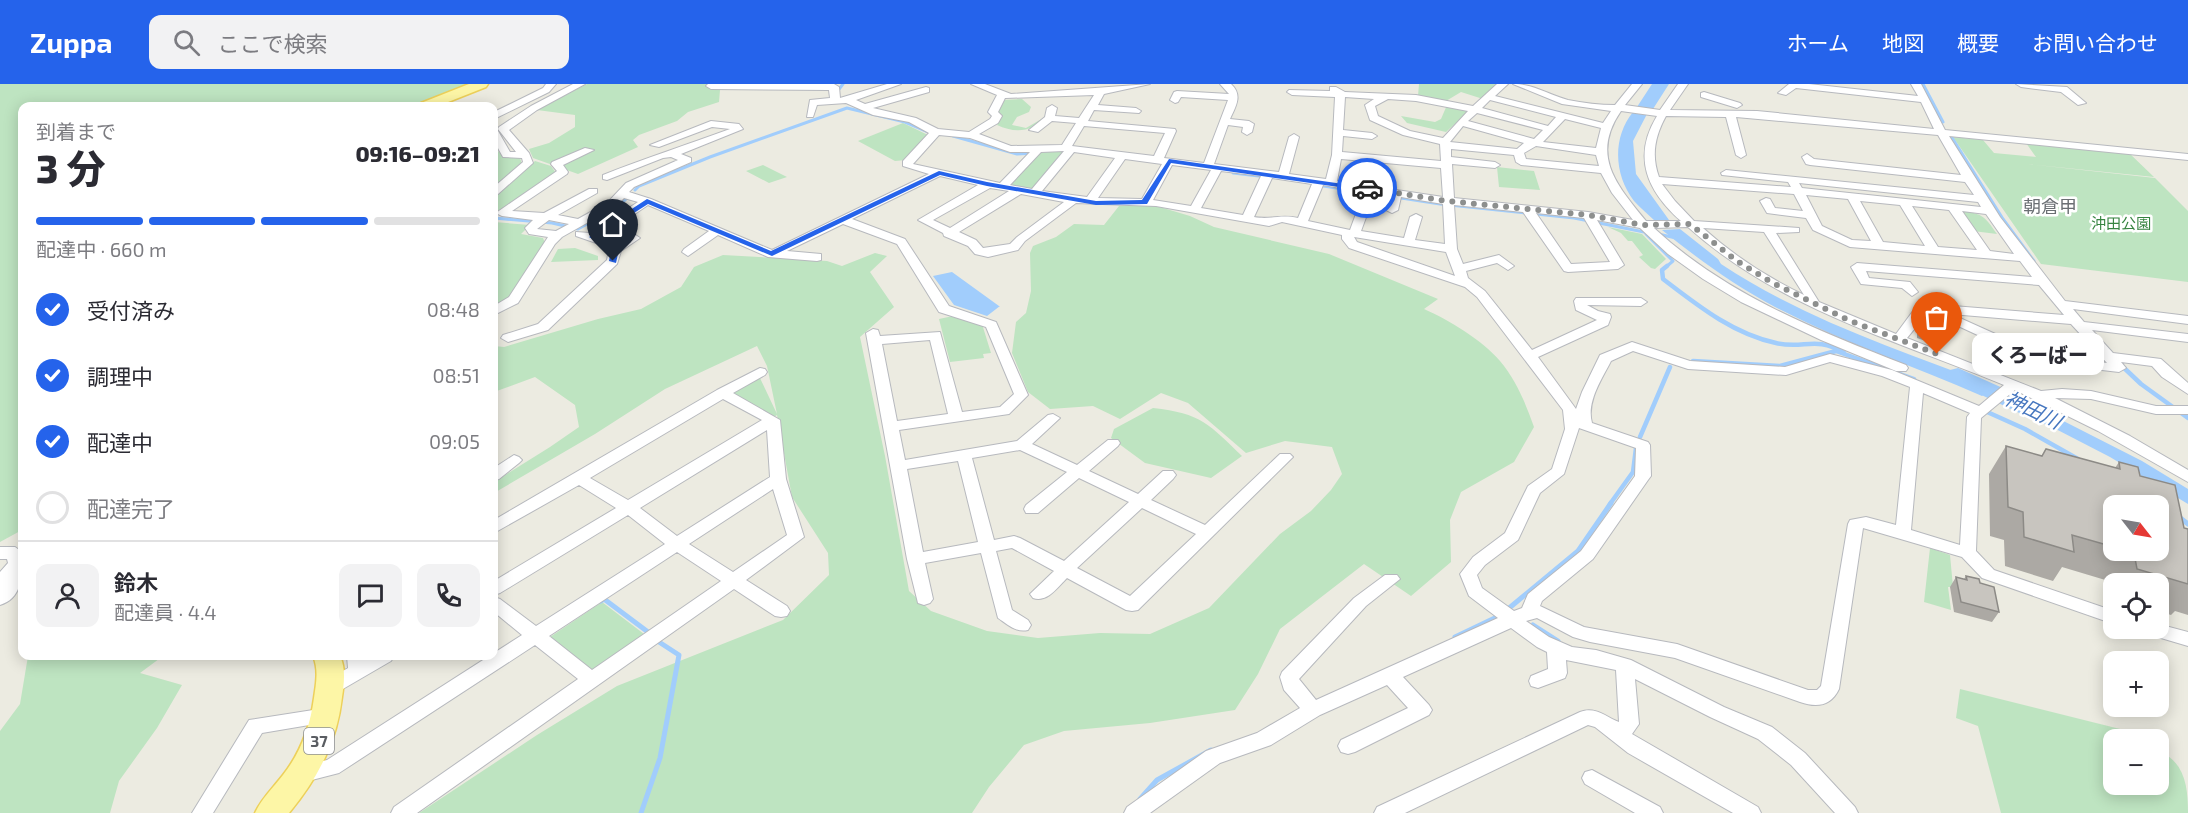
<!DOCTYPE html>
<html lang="ja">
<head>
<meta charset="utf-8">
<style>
	:root { --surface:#fff; --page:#f2f2f3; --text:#2b2b33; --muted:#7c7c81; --line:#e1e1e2; --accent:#2563eb }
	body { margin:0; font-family:"Exo 2","Noto Sans JP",sans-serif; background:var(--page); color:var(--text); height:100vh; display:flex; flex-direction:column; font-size:22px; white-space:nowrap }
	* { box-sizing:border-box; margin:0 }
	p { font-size:20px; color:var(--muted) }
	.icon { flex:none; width:33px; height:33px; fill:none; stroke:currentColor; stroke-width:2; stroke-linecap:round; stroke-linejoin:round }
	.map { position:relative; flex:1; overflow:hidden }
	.drawer { position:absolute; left:18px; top:18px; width:480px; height:558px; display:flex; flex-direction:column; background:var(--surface); border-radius:12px; box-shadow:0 3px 15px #0003 }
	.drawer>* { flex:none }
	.needle { width:39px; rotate:121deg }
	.tools { position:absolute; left:2103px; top:411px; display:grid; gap:12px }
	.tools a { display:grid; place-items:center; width:66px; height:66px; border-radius:12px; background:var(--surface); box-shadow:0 3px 15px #0003; font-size:30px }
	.pin { position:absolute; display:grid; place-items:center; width:51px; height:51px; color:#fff; margin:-62px -26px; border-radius:50% 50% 50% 0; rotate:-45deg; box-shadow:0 0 6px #0007 }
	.pin .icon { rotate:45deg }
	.courier { position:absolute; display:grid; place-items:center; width:60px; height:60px; margin:-30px; border:4px solid #2563eb; border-radius:50%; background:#fff; color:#222; box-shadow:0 2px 8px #0007 }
	.bubble { position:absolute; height:42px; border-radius:12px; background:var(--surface); box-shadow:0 3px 15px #0003; font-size:20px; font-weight:800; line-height:42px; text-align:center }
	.headline em { font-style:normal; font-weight:800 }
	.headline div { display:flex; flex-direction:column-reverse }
	.headline { display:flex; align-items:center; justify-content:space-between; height:102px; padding:0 18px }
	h1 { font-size:39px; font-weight:800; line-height:45px }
	.bar { display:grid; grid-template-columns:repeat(4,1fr); gap:9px 6px; align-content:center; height:72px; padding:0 18px }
	.bar i { height:8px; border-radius:4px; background:var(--line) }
	.bar .selected { background:var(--accent) }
	.bar p { grid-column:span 4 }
	.line { display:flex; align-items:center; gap:15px; padding:0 18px; border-top:2px solid var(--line) }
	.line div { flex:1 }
	.round { display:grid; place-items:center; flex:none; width:63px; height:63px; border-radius:12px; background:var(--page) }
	ol { padding:0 18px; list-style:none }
	li { display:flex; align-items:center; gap:18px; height:66px }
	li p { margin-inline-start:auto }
	li .icon { padding:6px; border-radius:50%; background:var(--accent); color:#fff; stroke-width:4 }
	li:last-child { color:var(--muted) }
	li i { width:33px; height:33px; border:3px solid var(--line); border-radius:50% }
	header { display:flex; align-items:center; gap:36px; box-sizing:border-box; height:84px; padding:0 30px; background:var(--accent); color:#fff }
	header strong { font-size:28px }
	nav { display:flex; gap:33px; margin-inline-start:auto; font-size:21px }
	.search { width:420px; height:54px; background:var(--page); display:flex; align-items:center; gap:15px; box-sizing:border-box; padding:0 21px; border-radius:12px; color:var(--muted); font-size:22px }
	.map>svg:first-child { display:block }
	.green { fill:#bee4c1 }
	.water { fill:#a1cdfc }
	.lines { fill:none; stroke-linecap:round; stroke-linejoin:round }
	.stream-far2 { stroke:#a1cdfc; stroke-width:3 }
	.stream-far1 { stroke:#a1cdfc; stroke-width:4.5 }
	.stream { stroke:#a1cdfc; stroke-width:5 }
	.river { fill:#a1cdfc; fill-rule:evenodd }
	.street-casing { stroke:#b7b9be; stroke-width:2 }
	.primary-casing { stroke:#edd05a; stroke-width:3 }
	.street { fill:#fff; fill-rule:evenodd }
	.primary { fill:#fdf6a6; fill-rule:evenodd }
	.wall { fill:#aca9a4; fill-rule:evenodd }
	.shaded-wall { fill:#8c8a86 }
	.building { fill:#c8c5bf; stroke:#8c8a86; stroke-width:1.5 }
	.route { fill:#2563eb }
	.done { stroke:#8d8f8e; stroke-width:6; stroke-dasharray:0 10.8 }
	.labels { text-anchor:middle; stroke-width:5; stroke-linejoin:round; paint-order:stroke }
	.far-park-label { font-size:15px; fill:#378441; stroke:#fff }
	.shield { fill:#fff; stroke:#8c8e91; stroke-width:1.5 }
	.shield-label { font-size:16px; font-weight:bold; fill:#5a5d62 }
	.far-quarter-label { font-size:18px; fill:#6b6f74; stroke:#fff }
	.water-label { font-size:20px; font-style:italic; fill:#4576bf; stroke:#fff }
</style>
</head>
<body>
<header>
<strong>Zuppa</strong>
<div class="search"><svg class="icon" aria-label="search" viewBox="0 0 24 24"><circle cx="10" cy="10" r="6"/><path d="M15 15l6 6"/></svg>ここで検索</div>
<nav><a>ホーム</a><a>地図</a><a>概要</a><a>お問い合わせ</a></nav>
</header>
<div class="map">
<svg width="2188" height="729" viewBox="0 0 2188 729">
	<rect width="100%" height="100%" fill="#ecebe1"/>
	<path class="green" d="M0,0H468L416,22H22V446L0,458Z
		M587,0H707L720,6L719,18L688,28L677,37L639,51L633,56L638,63L578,90L533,74L529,65L549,59L575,43V31L537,26Z
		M1419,0H1499L1483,15L1461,8L1446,17L1418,12Z
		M1022,15L1031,23L1029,28L1017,33L1012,41L1026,44L1045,33C1032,49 1014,49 997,41L1002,31L997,28L1003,16Z
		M1447,21L1470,26L1446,48L1407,39L1401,32L1435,38L1441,35Z
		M903,39L928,51L906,76L895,77L858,57Z
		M1953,53L1983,56L1994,69L2036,73L2026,59L2128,68L2154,93L2028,80L2155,94L2188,127V198L2041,180Z
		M494,59C499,73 507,74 520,74L522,80L494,104Z
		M1065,66L1033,106L1009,100L1037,69Z
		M535,77L551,82L556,89L494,130V113Z
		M763,81L787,93L769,99L746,87Z
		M1497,83L1534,87L1540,106L1499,103Z
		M1153,121L1190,132L1214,143L1329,170L1438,215L1424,225C1449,236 1482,256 1500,277C1516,296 1526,320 1534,343L1514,378L1461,408L1450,436L1451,478L1411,512L1364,480L1280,545L1258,590L1235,626L1150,639L1064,647L1024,661L989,703L972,729H419L537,651L617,602L783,536L829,491L828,469L792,413L777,331L774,333L731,309L759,292L777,330L767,282L757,262L665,305L595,350L494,409V398L550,363L579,343L575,321L535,293L494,308V262L504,263L598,235L641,225L681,203L694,183L723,171L827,177L842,182L875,169L887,172L870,188L894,223L860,253L885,372L909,507L931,527L987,547L1038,554L1100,549L1150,550L1209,524L1280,450L1311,427L1331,406L1342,390L1332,363L1285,357L1246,369L1188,319L1161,309L1120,335L1093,322L1050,325L1028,308L1012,269L1016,238L1026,229L1031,207L1030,169L1033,162L1056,153L1074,140L1104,141L1119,122Z
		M1958,127C1982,129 1984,131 1997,150L1973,147Z
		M494,138L530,141L521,150L543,154L545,159L507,217L494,223Z
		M1608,143L1642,150L1666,175L1655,185L1651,184L1639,173L1643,171L1632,157H1628L1621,149Z
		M575,164L598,172V176L551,178L558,165Z
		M953,232L982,240L991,269L983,270L984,274L950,278L939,235Z
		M1153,324C1201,329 1210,341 1242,372L1211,394L1145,379L1111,354L1114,345Z
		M1930,464L1950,471L1953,503H1948L1951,526L1924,518Z
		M602,518L644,550L591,588L550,553Z
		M28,572H163L140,589L182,601L157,644L119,697L110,729H0V647L20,620Z
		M1960,605L2124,646V652L2133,655L2114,656V700H2158L2159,667C2185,678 2188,703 2188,729H2001L1978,642L1956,634Z"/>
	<path class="water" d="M1652,0H1669L1653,25L1637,23Z
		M1633,28L1647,30L1633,57L1636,90L1669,136L1655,137C1648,130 1640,124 1634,117C1614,91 1612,54 1633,28Z
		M1680,145L1718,175L1721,180C1804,235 1901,267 1994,302L1982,312C1913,282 1842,258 1775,223C1734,201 1698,175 1662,146Z
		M952,188L999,222H1000L987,232L954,221L933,192Z
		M2020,315L2142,377L2188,405V420L2110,373L2011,322Z"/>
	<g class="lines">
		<path class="stream-far2" d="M1923,0L1943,38
			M836,9L843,0
			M953,52L1017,70L1035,69
			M1951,52L2003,135L2034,177
			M1233,89L1267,93
			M1317,101L1440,120L1574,134L1649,149
			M635,106L639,102L710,73L847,24L905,38L933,50
			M494,134L552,139L578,145L613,126L626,115
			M1646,150L1673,177L1666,183
			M1658,150L1676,154"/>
		<path class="stream-far1" d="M1667,182L1662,186L1663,195C1697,221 1733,250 1776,259C1804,266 1815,251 1844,269
			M1693,277L1780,282L1836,267L1914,295
			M2122,282L2141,300L2188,334
			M1985,327L2025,345L2078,375
			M1640,353L1670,283
			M1610,420L1633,388L1636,364"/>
		<path class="stream" d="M2179,433L2188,440
			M601,517L604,515L648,548
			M1508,525L1578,467L1611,419
			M1533,541L1558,557
			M1455,553L1499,532
			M1140,715L1157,696L1211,666
			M641,729L660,674L679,571L659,558"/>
		<path class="river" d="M1958,284L2056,328L2059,333L2056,338L2047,341L2038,338L1950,296L1946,291L1950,286Z"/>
		<defs>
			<path id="street" d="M546,0H556L549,8L494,35V28L543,4Z
				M573,0H585L537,26L509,46L529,69L533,79L498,110L494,111V103L523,78L522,74L503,73L494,57V46L498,47L510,68H516L498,45L499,43L531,22Z
				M708,0H834L839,3L840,14L887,0H901L856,16L865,20L926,3L929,4V8L873,24L916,34L938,45L969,48L990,35L992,32L988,28L997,11L971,0H985L1011,10L1150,0L1104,10L1098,21L1136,24L1141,27L1139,29L1094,26L1088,37L1175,45L1176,47L1164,74L1204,79L1228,16L1181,13L1178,18L1175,19L1170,16L1174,8L1177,7L1229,10L1220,0H1231C1243,11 1236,22 1230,35L1249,37L1254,40L1252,48L1247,51L1242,48L1243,43L1228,41L1214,80L1279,88L1289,53L1294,50L1299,53L1289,90L1326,95L1332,71L1335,13L1292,11L1287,8L1289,6L1330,7V3H1336L1345,8L1416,11L1473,22L1497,0H1508L1495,12L1603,39L1611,27L1562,20L1513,0C1534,0 1549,11 1568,16C1583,19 1600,21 1615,21L1632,0H1642L1625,21L1660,26L1678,0H1688L1670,26L1757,27L1934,45L1921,18L1796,4L1786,11L1778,9L1789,0H1809L1918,12L1911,0H1921L1945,46L2188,70V76L1949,52L2000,133L2065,217L2188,232V240L2073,225L2084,238L2188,250V258L2092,246L2113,269L2161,275L2188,299V310L2162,293L2152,282L2121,278L2126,284L2119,288L2068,282L2066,279L2073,275L2107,279L2071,240L1951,230L2002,253L2004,256L2002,259L1997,260L1928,228L1907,254L2041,307L2062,305L2091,307L2156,322H2188V330H2156L2091,315L2055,314L2130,352L2188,386V398L2098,347L2015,306L1981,334L1976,467L1994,486L2114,527V540L1982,494L1962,473L1863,444L1839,605C1831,622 1817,624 1800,618L1675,574L1590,558L1573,553L1537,534L1526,537L1549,553L1572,563L1596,566L1631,576L1724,623L1772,643L1805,669L1855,723L1858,729H1835L1791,681L1758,655L1710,633L1635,595L1639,640L1632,650L1758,723L1761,729H1733L1628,669L1595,643L1588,641L1405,729H1374L1377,723L1580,628C1596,622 1607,634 1619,638L1616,586L1566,576L1567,589L1565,594L1538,604L1531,602L1529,597L1531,592L1548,585L1547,568L1537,563L1511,544L1403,593L1429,621L1432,626L1429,631L1355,668L1348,670L1341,668L1338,662L1341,656L1408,624L1387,601L1320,631L1271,661L1220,679L1150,729H1124L1127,723L1206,667L1257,649L1300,624L1284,606L1280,593L1282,588L1354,514L1385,491H1397L1400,495L1366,522L1299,595L1316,616L1498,534L1469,512L1460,490L1473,473L1505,449L1528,402L1552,385L1565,345L1563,326L1477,213L1465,203L1349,164L1342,155V151L1282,138L1269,142L1156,122L1076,119L1025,157L1018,166L988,173L975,170L968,162L944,152L943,149L918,136L978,101L940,92L852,135L905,155L949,222L996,238L1028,311L1009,330L899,346L905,376L1017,357L1048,331L1053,330L1060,334L1032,360L1077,381L1108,356H1118L1120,359L1118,362L1089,387L1138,410L1163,387H1173L1176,391L1173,395L1151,416L1205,441L1280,370H1290L1293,373L1138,526L1132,527L1126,526L1067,494C1058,503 1047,519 1033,514L1030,510L1054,487L1012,464L996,467L1012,526L1028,536L1031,541L1028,546C1016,549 1007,540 998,534L981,469L925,479L933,515L930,519L924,521L918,519L907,475L866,249L873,245L878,246L880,252L940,248L962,328L1000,323L1014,310L986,243L939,228L897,160L843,140L787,167L821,170V176L817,177L768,173L718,151L688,172L682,168L684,165L709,147L648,121L601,153L616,160L634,150L640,154L621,167L617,180L548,246L508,258L501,254L503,251L538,240L607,176L609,166L602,161L576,152V148L590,149L638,118L624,114L615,123L562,153L555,160L518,219L494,231V222L509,213L548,153L529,150L525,144L533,136L502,132L496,129L557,87L551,80L552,78L585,64L594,66L563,81L568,88L567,90L512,127L544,129L589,105H597V109L558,131L578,135L607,119L626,99L678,76L671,73L663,74L607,96L603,95V91C645,74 687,61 730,45L712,43L659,63L650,61L711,37L739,40L743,45L681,70L691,74V78L634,103L629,108L651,115L772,166L929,90L903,82V77L929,49L909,38L873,31L846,19L817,21L813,33H807L810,16L830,14L829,6L711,5L706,2ZM1094,11L1079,34L1055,32L1057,24L1052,21L1047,24L1045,33L1029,46L1038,48L1052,37L1076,39L1062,61L1011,62L979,50L998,39L1002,32L998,28L1005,14ZM1345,13L1374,15L1365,21L1370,36L1403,51L1440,60L1441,77L1342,68L1343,52L1372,55L1377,52L1372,49L1343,46ZM1388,15L1416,17L1468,27L1443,54L1410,47L1378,32L1375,22ZM1490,16L1556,33L1548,42L1482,24ZM1621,27L1657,32C1632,73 1647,107 1681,137H1646C1617,101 1590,72 1621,27ZM1477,29L1543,46L1534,55L1468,37ZM1666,32L1726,33L1736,71L1741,74L1746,71L1736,33L1938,51L1961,91L1814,75L1807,70L1802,73L1806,80L1810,81L1965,98L1974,111L1726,86L1721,89L1722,91L1788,98L1791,103L1659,93C1651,71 1655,52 1666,32ZM1565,35L1601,44L1596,64L1543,58ZM1084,42L1165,49L1154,72L1072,62ZM1463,42L1524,59L1517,65L1450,58ZM939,51L970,54L1010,68H1030L1000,99L913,80ZM1536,62L1596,71L1599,82L1526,75L1524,69ZM1451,65L1514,71L1516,78L1521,81L1601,89L1612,109L1633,136L1588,128L1454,114L1452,80L1495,84L1500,81L1495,78L1451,73ZM1064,67L1032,105L1010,101L1041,68ZM1074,68L1115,74L1087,113L1042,107ZM1125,75L1162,80L1142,115L1098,114ZM1341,75L1441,84L1443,113L1337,97ZM1172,81L1211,86L1191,122L1153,116ZM1221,87L1261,92L1243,131L1201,124ZM1272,94L1312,100L1298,134C1280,130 1271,136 1254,133ZM1799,99L1978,118L1981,123L1802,104ZM1662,100L1794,110L1803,127L1775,124L1770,115L1766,114L1760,117L1767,129L1806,134L1813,146L1850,163L2020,177L2032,193L1857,179L1851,183L1861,200L1902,204L1912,212L1918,208L1910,198L1869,194L1866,187L2039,201L2064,231L1928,220L1916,223L1896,250L1819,218L1776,149L1799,148V144L1694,137L1675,117ZM1323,101L1364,108L1350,146L1308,137ZM990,104L1009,107L950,144L933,136ZM1375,109L1390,112L1386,126L1392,129L1398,126L1401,113L1443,120L1445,160L1415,156L1422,133L1416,130L1410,133L1404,154L1361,147ZM1021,110L1064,118L1017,153L1010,160L983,164L976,156L959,148ZM1806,111L1848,115L1871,157L1852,156L1822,142ZM1860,117L1900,121L1925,162L1883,158ZM1454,121L1523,128L1564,187L1568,188L1618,185L1624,181L1597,136L1640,144L1668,170L1703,195L1741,218L1821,256L1896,287H1906L1908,284L1906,281C1816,246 1725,210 1654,144L1688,143C1778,224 1895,256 2004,301L1979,322L1892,286L1830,270L1785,283L1690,277L1632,258L1600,271L1582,308L1576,325L1538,273L1608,241L1611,233L1610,230L1598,227L1587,221L1641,222L1647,218L1641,214H1576L1574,217L1576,226L1597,236L1532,266L1485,207L1468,194L1466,187L1497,179L1508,186L1514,182L1499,171L1463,180L1457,165ZM1912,122L1949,126L1977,166L1938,163ZM1962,127L1986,130L2014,170L1990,167ZM1536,129L1584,134L1610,178L1571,180ZM549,136L569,140L556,147L537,145ZM1703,144L1764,148L1804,211C1768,194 1733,171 1703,144ZM1354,153L1446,168L1455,192L1357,158ZM930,256L948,330L897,337L882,260ZM1633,267L1688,285L1786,291L1830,278L1882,292L1910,303L1896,441L1866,433L1850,436L1848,440L1821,602L1817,606H1808L1677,560L1584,543L1540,522L1542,517L1593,475L1648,396L1651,392L1650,361L1648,358L1592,339C1586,318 1602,295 1611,277ZM1923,309L1970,329L1967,333L1960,461L1911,446ZM1579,344L1636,364L1635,392L1581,467L1528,510L1522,524L1514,527L1482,504L1477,491L1485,481L1518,456L1540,409L1564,390ZM1020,366L1067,388L1026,421L1024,425L1026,429H1038L1079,394L1129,418L1064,477L1020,454L1014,452L994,456L972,374ZM958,377L978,458L923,468L907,385ZM1142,424L1196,450L1130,512L1077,484Z
				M2016,0L2067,3L2086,19L2078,21L2061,8L2021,3Z
				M1704,8L1740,19L1742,21L1737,24L1701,13V9Z
				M760,284L765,285L767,288L765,291L733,309L780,336L786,395L804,453L746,496L787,522L790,527L787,532L781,533L775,532L734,505L417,729H391L394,723L578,595L535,561L339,689L304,698L297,696L294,690L297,684L327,676L522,551L494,528V513L500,515L536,542L665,460L628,431L500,509L494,511V497L616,424L579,401L494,449V436L717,306ZM723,315L762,336L628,416L590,394ZM767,346L770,393L677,452L640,424ZM773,405L787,451L733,488L689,460ZM677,468L721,497L592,586L549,552Z
				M514,371L519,373L522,376L519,379L499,395L494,396V384Z
				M0,463H15L22,468C22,488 24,514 0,521V488L8,479L7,475H0Z
				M2158,540L2188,548V562L2144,549L2141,544H2158Z
				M347,572H365V574L371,572H394L391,577L336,609L329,611L322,609L320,604L322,599L348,584Z
				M326,624L333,627L336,632L333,637L262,649L213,729H192L249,636Z
				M1592,686L1660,723L1663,729H1635L1585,700L1582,694L1585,688Z"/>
			<path id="primary" d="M469,0H488L486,3L438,22H419L421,19Z
				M313,572H340C346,585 344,599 342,613C337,658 318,694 289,729H255C261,715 273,704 283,691C301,668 310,643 314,614C316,600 319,586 313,572Z"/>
		</defs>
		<use href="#street" class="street-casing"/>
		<use href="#primary" class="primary-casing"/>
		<use href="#street" class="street"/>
		<use href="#primary" class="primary"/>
	</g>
	<path class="wall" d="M1922,241L1948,252L1940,262L1917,254V250Z
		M2006,362L2042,372L2115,384L2119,378L2140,392L2184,444L2188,445V531L2175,527L2171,531L2158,527V500H2114V509L2112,498L2062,483L2053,497L2005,482L2004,456L1990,452L1989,390ZM2114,422L2158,466H2114Z
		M1966,492L1980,499L1999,528L1992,538L1954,528L1950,503L1956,493L1964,495Z"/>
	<path class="shaded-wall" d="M1953,243L1948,252L1940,262L1945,253Z"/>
	<path class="building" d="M1928,234L1953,243L1945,253L1922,244V241Z
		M2006,362L2042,372L2046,365L2120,385L2119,378L2138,383L2140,392L2175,401L2184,444L2188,445V500L2137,485L2134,469L2125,466H2158V422H2114V463L2072,451L2074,468L2024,453L2023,428L2008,423Z
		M1966,492L1979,495L1980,499L1994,503L1999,528L1961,518L1956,493L1967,496Z"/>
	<path class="route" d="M1169,75L1371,104L1367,107L1171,79L1147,120L1096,121L987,102L940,91L772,172L648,120L598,152L609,157L619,165L616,179L609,177L611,166L589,153L647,115L771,167L939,87L987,98L1096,117L1142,116Z"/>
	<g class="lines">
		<path class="done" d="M1367,104L1447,117L1588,131L1643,141L1690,140L1737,177L1771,198L1848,236L1937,270"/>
	</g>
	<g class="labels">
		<g class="far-park-label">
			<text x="2121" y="145">沖田公園</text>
		</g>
		<rect class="shield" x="304" y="644" width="30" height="26" rx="4.5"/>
		<g class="shield-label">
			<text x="319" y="663">37</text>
		</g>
		<g class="far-quarter-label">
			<text x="2050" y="129">朝倉甲</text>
		</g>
		<g class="water-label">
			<text transform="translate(2033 326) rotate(26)" y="7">神田川</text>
		</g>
	</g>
</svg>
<div class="tools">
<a><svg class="needle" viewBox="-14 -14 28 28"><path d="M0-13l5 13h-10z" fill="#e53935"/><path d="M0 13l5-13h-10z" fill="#7c7c81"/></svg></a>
<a><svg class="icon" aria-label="locate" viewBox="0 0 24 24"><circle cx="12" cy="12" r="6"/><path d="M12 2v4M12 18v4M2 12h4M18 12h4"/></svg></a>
<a>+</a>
<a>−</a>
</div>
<div class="pin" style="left:1937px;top:270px;background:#ea580c"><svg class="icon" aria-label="bag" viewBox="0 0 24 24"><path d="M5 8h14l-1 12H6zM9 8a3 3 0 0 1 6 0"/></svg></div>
<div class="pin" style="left:613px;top:177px;background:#1f2937"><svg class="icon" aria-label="home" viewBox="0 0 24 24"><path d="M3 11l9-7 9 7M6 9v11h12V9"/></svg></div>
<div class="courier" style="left:1367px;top:104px"><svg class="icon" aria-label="car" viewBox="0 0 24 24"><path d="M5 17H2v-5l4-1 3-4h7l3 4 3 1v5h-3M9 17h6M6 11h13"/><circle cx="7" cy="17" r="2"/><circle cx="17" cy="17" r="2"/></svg></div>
<div class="bubble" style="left:1972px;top:249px;width:132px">くろーばー</div>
<section class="drawer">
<div class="headline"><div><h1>3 分</h1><p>到着まで</p></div><em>09:16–09:21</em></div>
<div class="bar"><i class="selected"></i><i class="selected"></i><i class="selected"></i><i></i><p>配達中 · 660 m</p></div>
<ol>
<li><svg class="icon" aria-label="check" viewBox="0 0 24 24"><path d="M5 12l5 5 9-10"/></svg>受付済み<p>08:48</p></li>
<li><svg class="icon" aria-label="check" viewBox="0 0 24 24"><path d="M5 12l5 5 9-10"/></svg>調理中<p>08:51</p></li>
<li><svg class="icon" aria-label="check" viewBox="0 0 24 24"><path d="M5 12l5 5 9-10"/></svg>配達中<p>09:05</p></li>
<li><i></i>配達完了</li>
</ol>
<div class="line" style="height:108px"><a class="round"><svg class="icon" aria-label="person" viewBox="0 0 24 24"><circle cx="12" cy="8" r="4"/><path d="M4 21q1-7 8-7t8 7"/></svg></a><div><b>鈴木</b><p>配達員 · 4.4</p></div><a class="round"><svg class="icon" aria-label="chat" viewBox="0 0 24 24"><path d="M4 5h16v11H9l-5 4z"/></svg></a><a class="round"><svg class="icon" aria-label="phone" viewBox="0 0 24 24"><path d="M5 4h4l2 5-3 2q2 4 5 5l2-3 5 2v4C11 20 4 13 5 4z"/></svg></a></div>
</section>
</div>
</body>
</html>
